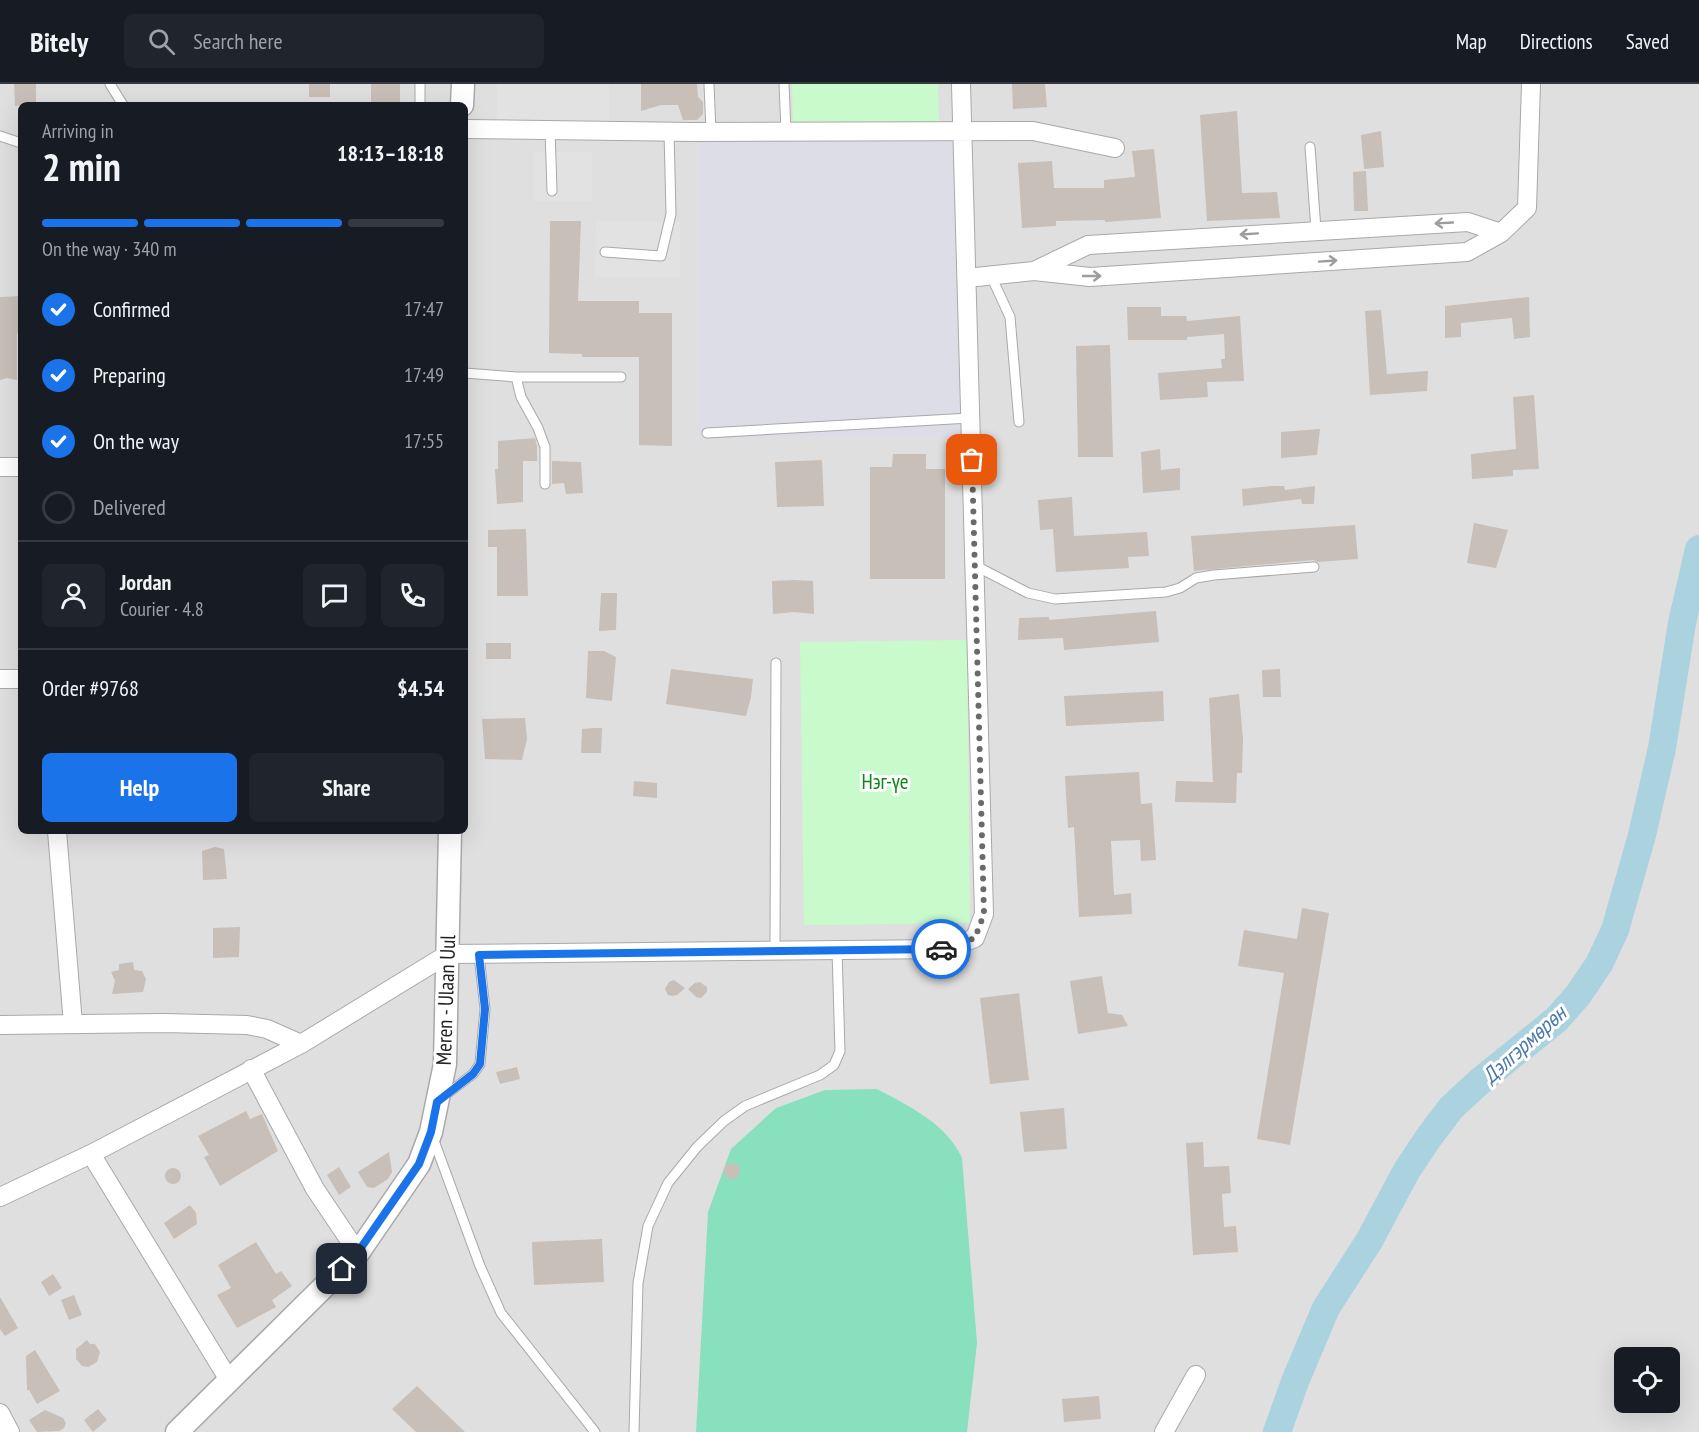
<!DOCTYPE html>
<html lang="en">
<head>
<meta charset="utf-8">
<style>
	:root { --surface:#171b24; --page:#20242c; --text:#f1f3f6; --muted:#9ea1a6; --line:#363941; --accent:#1a73e8 }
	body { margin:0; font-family:"PT Sans Narrow",sans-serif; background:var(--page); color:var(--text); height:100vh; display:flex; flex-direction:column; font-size:22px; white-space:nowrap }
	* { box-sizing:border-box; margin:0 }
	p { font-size:20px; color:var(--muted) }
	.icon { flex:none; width:33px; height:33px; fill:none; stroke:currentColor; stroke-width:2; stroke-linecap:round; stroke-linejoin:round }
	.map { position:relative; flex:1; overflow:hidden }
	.drawer { position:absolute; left:18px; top:18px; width:450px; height:732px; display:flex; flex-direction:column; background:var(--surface); border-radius:9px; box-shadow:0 6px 24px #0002 }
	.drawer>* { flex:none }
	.tools { position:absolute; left:1614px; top:1263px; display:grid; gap:12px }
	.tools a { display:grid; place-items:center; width:66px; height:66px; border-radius:9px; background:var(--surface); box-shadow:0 6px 24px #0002; font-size:30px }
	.pin { position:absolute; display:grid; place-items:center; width:51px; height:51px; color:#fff; margin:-26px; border-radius:12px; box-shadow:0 3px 9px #0006 }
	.courier { position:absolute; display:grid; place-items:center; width:60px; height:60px; margin:-30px; border:4px solid #1a73e8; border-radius:50%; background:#fff; color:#222; box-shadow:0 2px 8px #0007 }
	.overview em { font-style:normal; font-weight:600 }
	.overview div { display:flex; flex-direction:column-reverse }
	.overview { display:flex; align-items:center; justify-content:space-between; height:102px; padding:0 24px }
	h1 { font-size:39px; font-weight:600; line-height:45px }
	.bar { display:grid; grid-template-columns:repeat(4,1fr); gap:9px 6px; align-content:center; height:72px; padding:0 24px }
	.bar i { height:8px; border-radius:4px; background:var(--line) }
	.bar .selected { background:var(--accent) }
	.bar p { grid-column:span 4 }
	.line { display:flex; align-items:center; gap:15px; padding:0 24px; border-top:2px solid var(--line) }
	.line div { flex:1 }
	.round { display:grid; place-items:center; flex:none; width:63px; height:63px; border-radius:9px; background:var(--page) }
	ol { padding:0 24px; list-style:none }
	li { display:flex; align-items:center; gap:18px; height:66px }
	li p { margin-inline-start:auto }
	li .icon { padding:6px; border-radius:50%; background:var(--accent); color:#fff; stroke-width:4 }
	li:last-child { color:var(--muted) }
	li i { width:33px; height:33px; border:3px solid var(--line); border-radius:50% }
	.primary-button { display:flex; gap:12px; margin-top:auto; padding:12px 24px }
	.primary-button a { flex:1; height:69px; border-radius:9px; background:var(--accent); color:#fff; font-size:24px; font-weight:600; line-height:69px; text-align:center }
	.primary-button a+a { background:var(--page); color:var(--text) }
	header { display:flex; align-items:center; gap:36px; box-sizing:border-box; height:84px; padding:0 30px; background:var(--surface); border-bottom:2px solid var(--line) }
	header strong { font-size:28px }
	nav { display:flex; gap:33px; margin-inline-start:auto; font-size:21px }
	.search { width:420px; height:54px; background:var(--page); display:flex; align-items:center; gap:15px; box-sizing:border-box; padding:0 21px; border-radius:9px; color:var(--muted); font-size:22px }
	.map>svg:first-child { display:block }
	.residential { fill:#e0dfdf; fill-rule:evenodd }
	.park { fill:#c8facc }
	.pitch { fill:#88e0be }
	.parking { fill:#e2e2e2 }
	.plaza { fill:#dddde8 }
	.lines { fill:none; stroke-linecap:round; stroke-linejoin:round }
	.river { stroke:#aad3df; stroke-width:28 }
	.building { fill:#c7bfb8 }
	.service-casing { stroke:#a9a9a9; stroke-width:11 }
	.minor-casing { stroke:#a9a9a9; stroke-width:20 }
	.tertiary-casing { stroke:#a9a9a9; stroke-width:25 }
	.service { stroke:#fff; stroke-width:9 }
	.minor { stroke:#fff; stroke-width:18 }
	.tertiary { stroke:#fff; stroke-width:22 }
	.oneway { stroke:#9c9c9c }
	.done { stroke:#6b6a68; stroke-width:6; stroke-dasharray:0 10.8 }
	.route { stroke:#1a73e8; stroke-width:8 }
	.labels { text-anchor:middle; stroke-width:6; stroke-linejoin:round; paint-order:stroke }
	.park-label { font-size:21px; fill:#0c8416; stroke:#fff }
	.street-label { font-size:21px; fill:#222; stroke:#fff }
	.water-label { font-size:22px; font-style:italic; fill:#4a7aab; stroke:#fff }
</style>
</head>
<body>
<header>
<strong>Bitely</strong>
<div class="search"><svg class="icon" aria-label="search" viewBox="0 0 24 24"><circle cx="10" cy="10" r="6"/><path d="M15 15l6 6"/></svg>Search here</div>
<nav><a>Map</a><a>Directions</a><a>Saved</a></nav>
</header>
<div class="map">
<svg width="1699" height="1348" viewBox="0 0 1699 1348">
	<rect width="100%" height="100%" fill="#f2efe9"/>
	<path class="residential" d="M0,0H1699V1348H0ZM21,21H465V747H21ZM1624,1274H1670V1318H1624Z"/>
	<path class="park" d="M792,0H938L939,38L793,40Z
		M967,556L970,839L804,841L800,558Z"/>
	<path class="pitch" d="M877,1005C909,1022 947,1040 962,1074L977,1259L967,1348H696L708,1128L731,1065L776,1024L825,1006Z"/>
	<path class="parking" d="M497,0H609V39L497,37Z
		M534,68H592V117H534Z
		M596,137L680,138V194L595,193Z"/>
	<path class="plaza" d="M962,51L964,353L699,354L698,53Z"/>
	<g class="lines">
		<path class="river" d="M1277,1348L1296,1295L1326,1224L1369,1157L1407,1086L1429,1053L1451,1024L1479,998L1557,935L1578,911L1599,880L1615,846L1642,751L1662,664L1682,539L1699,465"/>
	</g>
	<path class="building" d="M14,0H36V20L15,22Z
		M309,0H330V13H309Z
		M371,0H400V21H371Z
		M641,0H697L698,13L703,18V30L697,36H683L678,21H661L641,27Z
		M1012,0H1045L1047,23L1013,25Z
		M1237,27L1242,109L1277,108L1280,134L1207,137L1200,31Z
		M1381,47L1384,83L1364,85L1361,51Z
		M1154,65L1161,134L1105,138V136L1056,137V142L1022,144L1018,79L1052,77L1054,104H1104V96L1135,93L1132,67Z
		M1366,87L1368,127H1354L1353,88Z
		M550,137H581L578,217H639V229H672V362L639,361V273H582V270L549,269Z
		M21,212V249H17V296L7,294L0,296V213Z
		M1529,213L1530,253L1514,255L1512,234L1461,239V253L1445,254V222Z
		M1127,223H1161V232H1186L1187,237L1240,232L1244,297L1207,298L1208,313L1160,316L1158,289L1222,284L1221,275H1225L1224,250L1187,253V256H1128Z
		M1381,226L1387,290L1428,287L1427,307L1370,311L1365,227Z
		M1110,261L1113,373H1078L1076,262Z
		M1534,311L1539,385L1513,386V392L1472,395L1471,370L1516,365L1513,313Z
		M1320,345L1317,371L1281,374V348Z
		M535,354L537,362V377H523V418L497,420L495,385H498V357Z
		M1160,365L1161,386L1180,384V406L1143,409L1141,368Z
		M893,370H926V385H945V495H870V383H892Z
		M822,376L824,422L777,423L775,378Z
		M552,377L581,378L583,409L566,410L564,399L552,400Z
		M1272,402H1284L1285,406L1315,402L1314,420H1302L1301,415L1243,422L1242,405Z
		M1072,413L1074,452L1147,448L1149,472L1128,473L1129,484L1056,488L1053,445L1040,446L1038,416Z
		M1474,439L1508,446L1496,484L1467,479Z
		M1355,441L1358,475L1318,478L1313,476L1194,487L1191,452Z
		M526,445L528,512H497V463H488V446Z
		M794,496L813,497L814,530L794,528L773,530L772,497Z
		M601,509H617L616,546L599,547Z
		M1156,527L1159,558L1064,566L1063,554L1018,556L1019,534L1049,533V536Z
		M486,559H511V575H486Z
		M588,567H604L616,573L612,617L586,614Z
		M671,585L753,595L751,613L746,632L666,620Z
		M1280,585L1281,613H1263L1262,586Z
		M1163,607L1164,637L1066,642L1064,612Z
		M1239,610L1243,655L1242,689H1237L1236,719L1175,718L1176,697L1213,698L1209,614Z
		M525,634L527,655L522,676L485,675L482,635Z
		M595,644H602L601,669H581L582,645Z
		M1139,688L1141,720L1152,719L1156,776L1141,777L1140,756L1111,757L1114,811L1131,809L1132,830L1079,833L1074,743L1068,744L1065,692Z
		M634,697L657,699V714L633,712Z
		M215,763L224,765L227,795L203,796L202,767Z
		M1302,824L1329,829L1290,1061L1257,1055L1284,889L1238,882L1244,846L1297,855Z
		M240,843L239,873L213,874V844Z
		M133,878L134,886L142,887L146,895L143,908L112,910L115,897L111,888L119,886V880Z
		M1102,892L1108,929L1122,931L1128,942L1078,950L1070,897Z
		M674,896L685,904L677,911L672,912L668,911L665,905L669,898Z
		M700,898L707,903V908L701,914L696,913L688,905L695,899Z
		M1019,909L1029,996L990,1000L980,914Z
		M517,983L520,995L500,1000L496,988Z
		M1064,1024L1067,1065L1024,1068L1020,1028Z
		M246,1027L250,1035L262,1030L278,1067L220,1102L204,1073L209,1071L198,1052Z
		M1203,1058L1204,1083L1229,1082L1231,1109L1222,1110L1224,1143L1236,1142L1238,1168L1193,1171L1186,1059Z
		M389,1068L392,1088L388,1095L374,1104L367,1103L358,1088Z
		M724 1087a8 8 0 1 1 16 0a8 8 0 1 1-16 0Z
		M339,1083L351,1103L339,1111L327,1091Z
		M165 1092a8 8 0 1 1 16 0a8 8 0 1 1-16 0Z
		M190,1121L196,1129L197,1140L174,1155L164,1139Z
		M602,1155L604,1198L534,1201L532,1158Z
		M256,1158L276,1190L281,1187L292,1202L272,1216L276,1223L237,1244L217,1211L231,1204L218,1181Z
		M53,1190L62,1204L49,1212L41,1198Z
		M74,1211L82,1231L69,1236L61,1216Z
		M0,1213L18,1244L5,1252L0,1245Z
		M87,1256L90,1260H95L100,1268L97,1278L88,1283L82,1282L76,1275V1265Z
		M35,1266L60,1307L37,1320L29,1306H27L26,1272Z
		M417,1302L465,1348H416L392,1325Z
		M1099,1312L1101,1335L1064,1338L1062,1315Z
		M98,1325L107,1336L93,1348L84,1336Z
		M45,1326L63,1334L66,1339L64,1344L59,1347L37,1348L29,1336Z"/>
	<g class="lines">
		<defs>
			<path id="service" d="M110,0L123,21
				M420,0V21
				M709,0L711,48
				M784,0L786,47
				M550,46L552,107
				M0,52L21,59
				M1310,63L1316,146
				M605,168L661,172L671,130L669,47
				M991,192L1010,233L1019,338
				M465,289L516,293L521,313L538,344L545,363V400
				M516,293H621
				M707,349L970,334
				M974,481L1028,509L1055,515L1166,508L1180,504L1196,494L1214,491L1314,483
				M775,867L776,579
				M443,1013L473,990L480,980L485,925L479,871
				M433,1054L480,1182L501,1229L595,1348
				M634,1348L638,1199L648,1142L668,1099L697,1063L724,1037L745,1022L820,991L834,981L840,967L837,866"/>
			<path id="minor" d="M465,45L694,48L1033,47L1115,64
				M1034,187L1088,161L1468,138L1501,149
				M967,194L1034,187L1090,193L1467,168L1501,149L1527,124L1531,0
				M0,383H21
				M0,595H21
				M57,747L73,940
				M0,941L164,939L247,941L267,945L301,960
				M251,985L315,1105L358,1169
				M91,1070L229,1296
				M0,1113L91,1070L301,960L448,870L947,865L975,854L984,830L961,0
				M0,1329L10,1348
				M1164,1348L1196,1291"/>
			<path id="tertiary" d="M462,21L463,0
				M177,1348L358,1169L419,1080L431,1048L445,980L450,747"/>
		</defs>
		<use href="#service" class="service-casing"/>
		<use href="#minor" class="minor-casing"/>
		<use href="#tertiary" class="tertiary-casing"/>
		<use href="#service" class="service"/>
		<use href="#minor" class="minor"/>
		<use href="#tertiary" class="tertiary"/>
	</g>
	<defs><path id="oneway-shaft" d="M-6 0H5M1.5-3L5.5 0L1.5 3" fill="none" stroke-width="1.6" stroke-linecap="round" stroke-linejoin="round" transform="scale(1.5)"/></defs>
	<g class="oneway">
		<use href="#oneway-shaft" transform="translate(1444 139) rotate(177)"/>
		<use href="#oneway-shaft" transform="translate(1249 150) rotate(176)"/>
		<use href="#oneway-shaft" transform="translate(1328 177) rotate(-4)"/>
		<use href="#oneway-shaft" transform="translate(1092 192)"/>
	</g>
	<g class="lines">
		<path class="done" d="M941,865H947L975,854L984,830L972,376"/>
		<path class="route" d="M342,1185L358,1168L419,1080L431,1048L437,1018L473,990L480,980L485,925L479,871L941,865"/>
	</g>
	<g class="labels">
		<g class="park-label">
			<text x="885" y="705">Нэг-үе</text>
		</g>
		<g class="street-label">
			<text transform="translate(446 916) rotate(-88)" y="7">Meren - Ulaan Uul</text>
		</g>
		<g class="water-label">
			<text transform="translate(1524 960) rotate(-42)" y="8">Дэлгэрмөрөн</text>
		</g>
	</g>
</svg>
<div class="tools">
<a><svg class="icon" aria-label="locate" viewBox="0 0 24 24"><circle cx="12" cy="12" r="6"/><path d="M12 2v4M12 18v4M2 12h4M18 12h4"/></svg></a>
</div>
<div class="pin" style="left:972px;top:376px;background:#ea580c"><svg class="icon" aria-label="bag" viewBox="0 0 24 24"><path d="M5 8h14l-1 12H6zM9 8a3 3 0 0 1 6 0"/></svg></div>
<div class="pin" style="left:342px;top:1185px;background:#1f2937"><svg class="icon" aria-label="home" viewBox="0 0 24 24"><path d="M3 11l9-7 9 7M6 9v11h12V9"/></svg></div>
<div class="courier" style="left:941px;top:865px"><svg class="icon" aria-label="car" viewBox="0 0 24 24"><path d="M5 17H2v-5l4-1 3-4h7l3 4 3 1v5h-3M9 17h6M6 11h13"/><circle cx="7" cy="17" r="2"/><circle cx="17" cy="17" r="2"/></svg></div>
<section class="drawer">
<div class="overview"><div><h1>2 min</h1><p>Arriving in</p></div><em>18:13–18:18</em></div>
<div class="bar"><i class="selected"></i><i class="selected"></i><i class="selected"></i><i></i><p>On the way · 340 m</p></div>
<ol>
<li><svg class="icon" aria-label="check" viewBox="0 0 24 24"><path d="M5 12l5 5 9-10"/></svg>Confirmed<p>17:47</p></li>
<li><svg class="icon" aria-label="check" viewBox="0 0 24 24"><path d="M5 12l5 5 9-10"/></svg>Preparing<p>17:49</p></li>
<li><svg class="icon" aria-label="check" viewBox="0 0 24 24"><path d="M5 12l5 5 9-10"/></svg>On the way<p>17:55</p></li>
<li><i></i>Delivered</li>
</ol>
<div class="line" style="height:108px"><a class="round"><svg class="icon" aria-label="person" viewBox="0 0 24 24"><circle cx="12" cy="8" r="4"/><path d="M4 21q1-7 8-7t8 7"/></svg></a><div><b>Jordan</b><p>Courier · 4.8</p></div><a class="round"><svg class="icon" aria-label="chat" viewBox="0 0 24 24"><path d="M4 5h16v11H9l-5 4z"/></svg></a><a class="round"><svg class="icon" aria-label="phone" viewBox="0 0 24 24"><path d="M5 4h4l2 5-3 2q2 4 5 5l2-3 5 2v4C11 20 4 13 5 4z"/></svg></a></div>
<div class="line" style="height:78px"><div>Order #9768</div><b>$4.54</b></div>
<div class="primary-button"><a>Help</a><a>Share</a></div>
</section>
</div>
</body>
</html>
